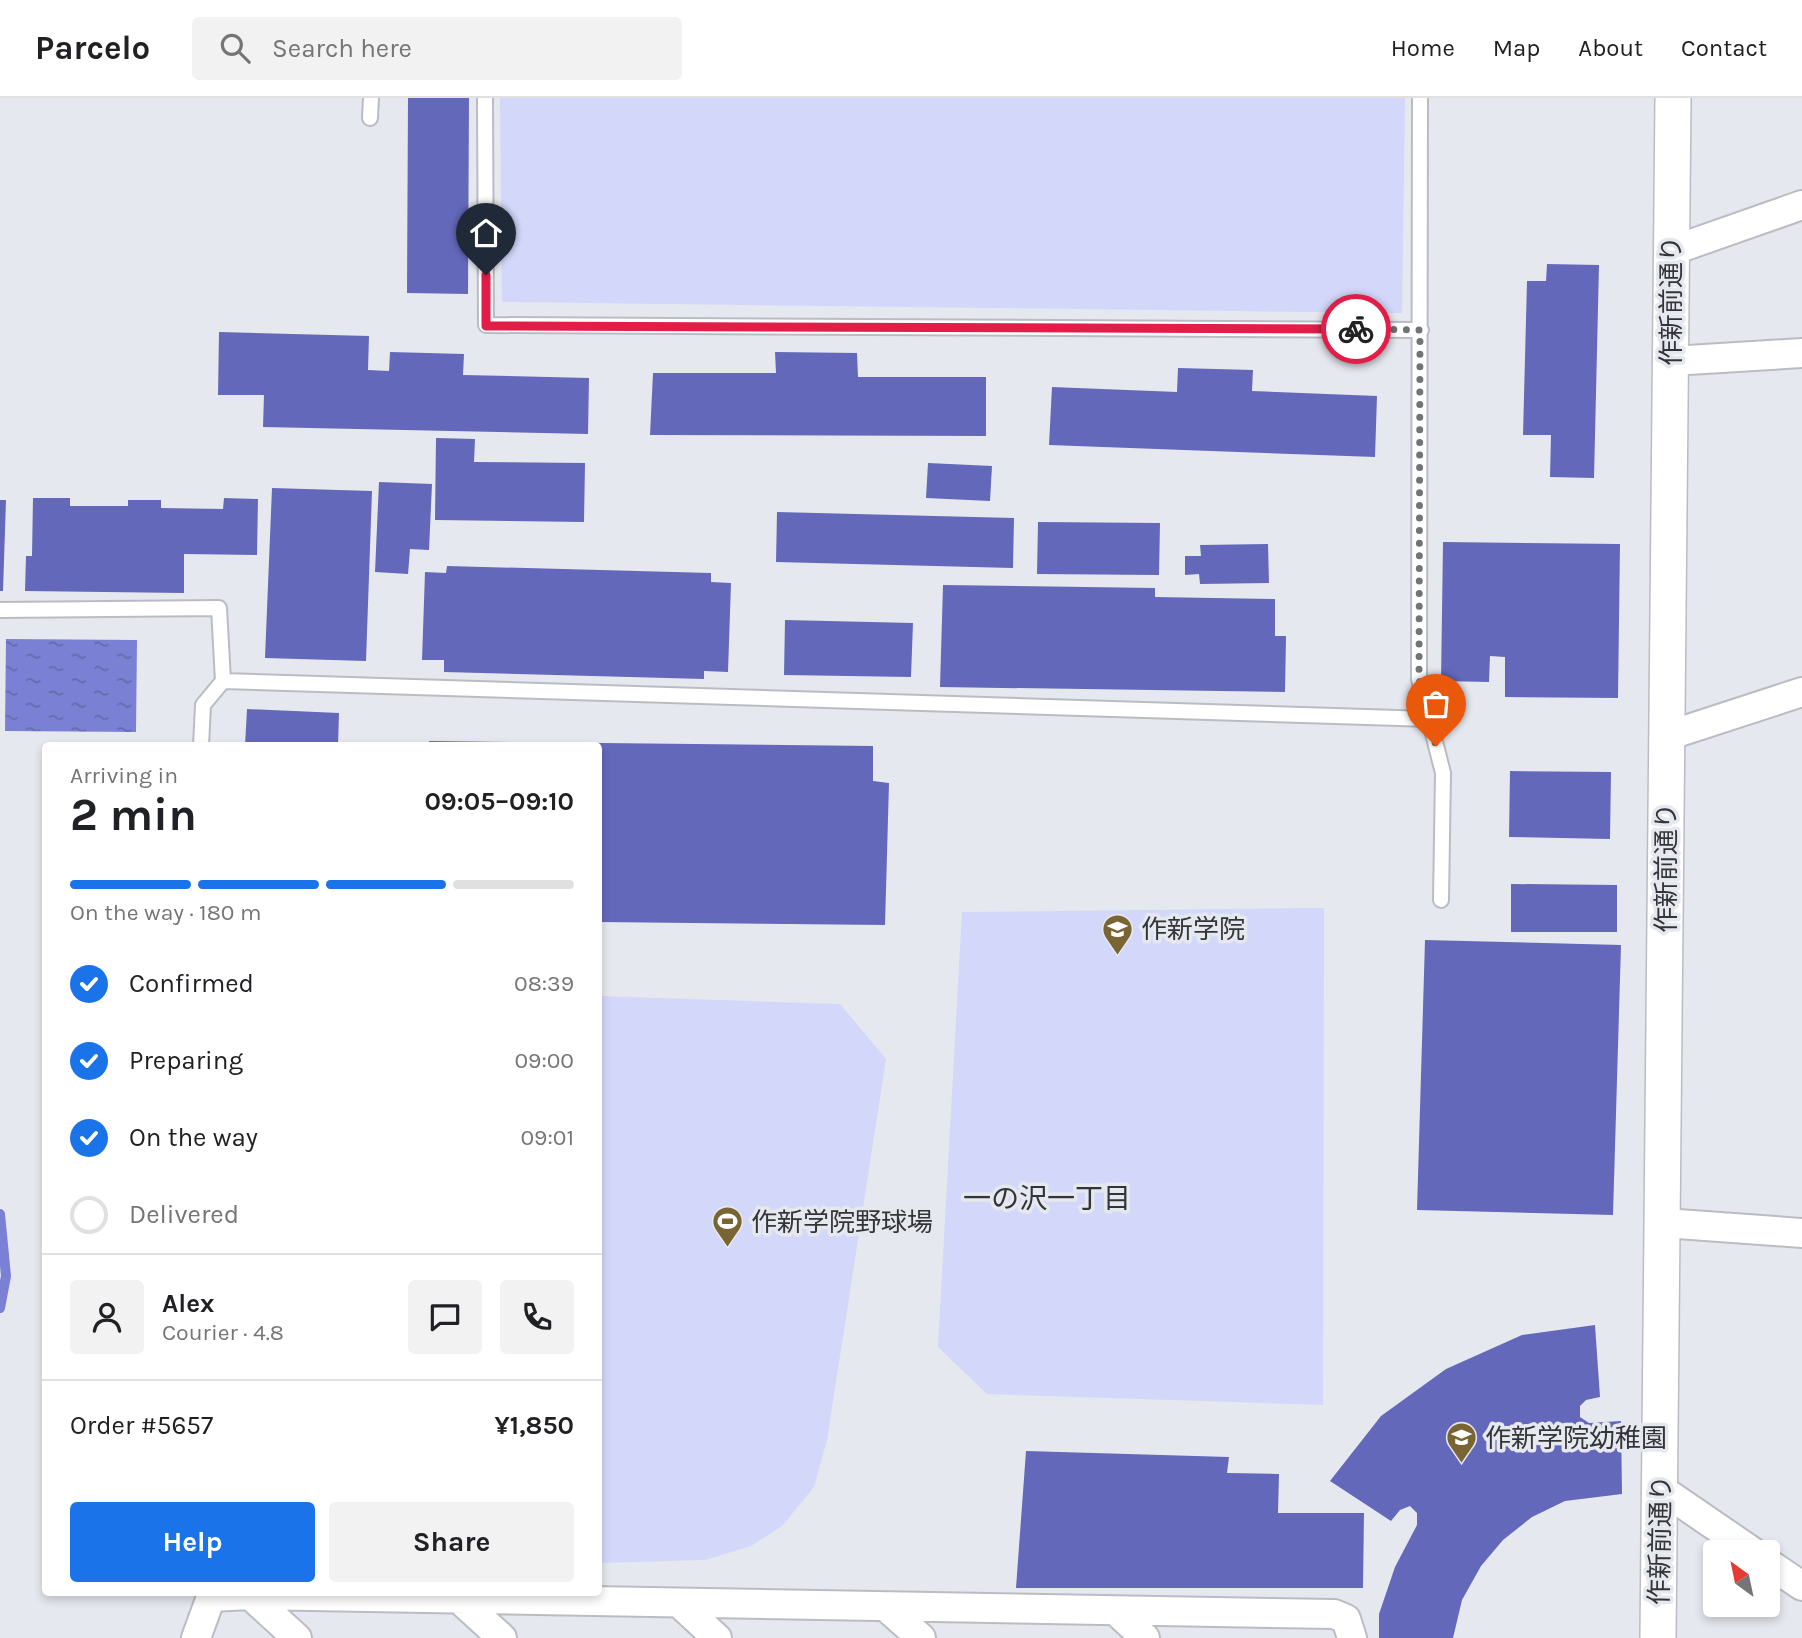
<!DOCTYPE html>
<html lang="en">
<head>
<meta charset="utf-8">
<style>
	:root { --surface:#fff; --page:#f2f2f2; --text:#202124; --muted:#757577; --line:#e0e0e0; --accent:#1a73e8 }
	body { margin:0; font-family:Karla,"Noto Sans JP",sans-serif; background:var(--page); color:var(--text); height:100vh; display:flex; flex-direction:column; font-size:26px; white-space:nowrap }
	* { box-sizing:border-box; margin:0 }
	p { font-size:23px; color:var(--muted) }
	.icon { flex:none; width:38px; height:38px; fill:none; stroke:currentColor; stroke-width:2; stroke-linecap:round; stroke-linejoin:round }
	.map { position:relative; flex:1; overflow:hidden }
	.sheet { position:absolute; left:42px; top:644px; width:560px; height:854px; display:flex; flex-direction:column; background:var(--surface); border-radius:7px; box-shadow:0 4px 10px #0003 }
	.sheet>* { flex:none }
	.needle { width:46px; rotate:327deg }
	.fabs { position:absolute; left:1703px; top:1442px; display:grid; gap:14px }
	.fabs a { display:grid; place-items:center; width:77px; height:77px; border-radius:7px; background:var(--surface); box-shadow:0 4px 10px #0003; font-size:35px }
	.pin { position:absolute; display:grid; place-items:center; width:60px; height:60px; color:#fff; margin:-72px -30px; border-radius:50% 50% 50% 0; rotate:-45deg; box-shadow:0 0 7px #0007 }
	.pin .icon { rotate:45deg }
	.courier { position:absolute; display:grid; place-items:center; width:70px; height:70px; margin:-35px; border:5px solid #e11d48; border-radius:50%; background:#fff; color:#222; box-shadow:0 2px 9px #0007 }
	.head em { font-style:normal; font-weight:700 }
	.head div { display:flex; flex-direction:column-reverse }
	.head { display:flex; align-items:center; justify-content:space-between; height:119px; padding:0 28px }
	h1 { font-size:46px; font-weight:700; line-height:52px }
	.bar { display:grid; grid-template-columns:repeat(4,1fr); gap:10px 7px; align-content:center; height:84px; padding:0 28px }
	.bar i { height:9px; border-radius:5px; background:var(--line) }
	.bar .active { background:var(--accent) }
	.bar p { grid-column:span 4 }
	.line { display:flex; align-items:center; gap:18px; padding:0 28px; border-top:2px solid var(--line) }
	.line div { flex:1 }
	.round { display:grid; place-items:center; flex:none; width:74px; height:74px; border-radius:7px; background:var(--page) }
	ol { padding:0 28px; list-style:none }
	li { display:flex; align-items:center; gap:21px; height:77px }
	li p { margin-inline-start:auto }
	li .icon { padding:7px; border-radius:50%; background:var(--accent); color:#fff; stroke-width:4 }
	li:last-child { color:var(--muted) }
	li i { width:38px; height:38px; border:4px solid var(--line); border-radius:50% }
	.button { display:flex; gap:14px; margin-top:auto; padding:14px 28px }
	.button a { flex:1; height:80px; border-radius:7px; background:var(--accent); color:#fff; font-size:28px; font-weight:700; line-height:80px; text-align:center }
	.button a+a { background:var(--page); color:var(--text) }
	header { display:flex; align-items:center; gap:42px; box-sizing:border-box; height:98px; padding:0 35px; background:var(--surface); border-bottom:2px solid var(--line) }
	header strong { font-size:33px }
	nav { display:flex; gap:38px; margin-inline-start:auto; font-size:24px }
	.search { width:490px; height:63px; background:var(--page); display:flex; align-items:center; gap:18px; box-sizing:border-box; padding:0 24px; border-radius:7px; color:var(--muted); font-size:26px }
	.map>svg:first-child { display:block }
	.grass { fill:#d3d7f9 }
	.water { fill:url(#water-ripples) }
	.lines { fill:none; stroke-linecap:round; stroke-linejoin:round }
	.stream { stroke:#7a80d4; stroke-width:10 }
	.building { fill:#6468ba }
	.service-casing { stroke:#bbbcc3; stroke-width:18 }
	.minor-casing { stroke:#bbbcc3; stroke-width:32 }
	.tertiary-casing { stroke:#bbbcc3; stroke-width:38 }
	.service { stroke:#fff; stroke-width:14 }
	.minor { stroke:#fff; stroke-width:28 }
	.tertiary { stroke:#fff; stroke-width:35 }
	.done { stroke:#727377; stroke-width:7; stroke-dasharray:0 12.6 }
	.route { stroke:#e11d48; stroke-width:9 }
	.labels { text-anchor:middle; stroke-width:7; stroke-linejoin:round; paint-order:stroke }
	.street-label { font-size:26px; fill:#333437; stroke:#e6e8ef }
	.poi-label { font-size:26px; fill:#333437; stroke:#e6e8ef; text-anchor:start }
	.neighbourhood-label { font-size:28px; fill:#333437; stroke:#e6e8ef }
</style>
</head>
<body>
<header>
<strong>Parcelo</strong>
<div class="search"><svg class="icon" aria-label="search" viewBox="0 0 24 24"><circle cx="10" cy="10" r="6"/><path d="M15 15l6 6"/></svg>Search here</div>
<nav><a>Home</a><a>Map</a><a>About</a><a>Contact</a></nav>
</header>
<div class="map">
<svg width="1802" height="1540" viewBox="0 0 1802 1540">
	<defs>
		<pattern id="water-ripples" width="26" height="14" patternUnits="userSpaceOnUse" patternTransform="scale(1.75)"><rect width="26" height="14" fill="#7a80d4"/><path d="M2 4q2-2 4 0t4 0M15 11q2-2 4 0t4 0" fill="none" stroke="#656aad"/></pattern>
	</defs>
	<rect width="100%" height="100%" fill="#e6e8ef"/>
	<path class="grass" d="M500,0H1405L1402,215L502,204Z
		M1324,810L1323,1307L987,1296L938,1249L962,814Z
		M599,898L840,906L886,961L827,1342L814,1389L782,1428L751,1448L705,1462L599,1465Z"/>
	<path class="water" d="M6,541L137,542L136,634L5,633Z"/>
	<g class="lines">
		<path class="stream" d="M0,1116L6,1178L0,1210"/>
	</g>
	<path class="building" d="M408,0H469L468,196L407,195Z
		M1547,166L1599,167L1594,380L1550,379L1551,337H1523L1527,183H1546Z
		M219,234L369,238L368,272L389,273L390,254L464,256L463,277L589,280L588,336L263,329L264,297H218Z
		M775,254L857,255L858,279H986V338L650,337L653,275H776Z
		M1178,270L1253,272L1252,293L1377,298L1375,359L1049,347L1052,289L1177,294Z
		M436,340L475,341L474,364L585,365L584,424L435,422Z
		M928,365L992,368L990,403L926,400Z
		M379,384L432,386L429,452L410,451L408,476L375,474Z
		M272,390L372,393L366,563L265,560Z
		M33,400H70V408H128V402H161V410L223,411L224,400L258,401L257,457L184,456V495L25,493L26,458H32Z
		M0,402H6L3,493H0Z
		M777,414L1014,420L1013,470L776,464Z
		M1038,424L1160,425L1159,477L1037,476Z
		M1443,444L1620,446L1618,600L1505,599V559L1490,558L1489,584L1441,583Z
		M1268,446L1269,485L1200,486L1199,476L1185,477V458H1201L1200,447Z
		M447,468L711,475V484L731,485L728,574L704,573V581L444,574V562H422L425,474L446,475Z
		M943,487L1155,490V499L1275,501V538H1286L1285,594L940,589Z
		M785,522L913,525L911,579L784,577Z
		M247,611L339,615L338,648H245Z
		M429,643L873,648V683L889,685L885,827L598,824V648H429Z
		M1510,673L1611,674L1610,741L1509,739Z
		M1511,786L1617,787V834H1511Z
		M1425,842L1621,847L1613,1117L1417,1112Z
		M1595,1227L1600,1299L1586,1302L1580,1308V1319L1589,1325L1621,1323L1622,1396L1565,1403L1532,1419L1503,1442L1481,1468L1462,1502L1453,1540H1379V1516L1395,1469L1417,1427V1415L1410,1408L1400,1412L1391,1423L1330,1383L1381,1318L1446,1271L1522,1237Z
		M1026,1353L1229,1359L1227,1375L1279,1376L1278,1415H1364L1363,1490H1016Z"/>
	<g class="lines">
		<defs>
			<path id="service" d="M485,0L486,227L1421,232
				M1420,0L1419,581L1443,675L1441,802
				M370,20L371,0
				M0,512L219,510L223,583L1430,621
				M201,648L203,607L223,583"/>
			<path id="minor" d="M1671,153L1802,107
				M1672,263L1802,255
				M1667,638L1802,594
				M1664,1125L1802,1135
				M1661,1391L1753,1454
				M1768,1465L1802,1488
				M250,1497L297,1540
				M459,1501L502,1540
				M679,1505L717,1540
				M886,1509L921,1540
				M1116,1513L1145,1540
				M196,1540L211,1499L250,1497L1334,1516L1346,1521L1352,1540"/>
			<path id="tertiary" d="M1658,1540L1673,0"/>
		</defs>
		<use href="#service" class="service-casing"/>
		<use href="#minor" class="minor-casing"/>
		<use href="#tertiary" class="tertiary-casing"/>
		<use href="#service" class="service"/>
		<use href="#minor" class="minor"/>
		<use href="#tertiary" class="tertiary"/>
	</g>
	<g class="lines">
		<path class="done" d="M1356,231L1420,232L1419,581L1436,648"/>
		<path class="route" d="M486,177V228L1356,231"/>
	</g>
	<defs>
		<symbol id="school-pin" viewBox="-11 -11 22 30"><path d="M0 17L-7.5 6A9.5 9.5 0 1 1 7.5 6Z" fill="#796433" stroke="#e6e8ef"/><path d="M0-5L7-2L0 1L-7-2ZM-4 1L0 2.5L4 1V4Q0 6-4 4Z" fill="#fff"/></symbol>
		<symbol id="stadium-pin" viewBox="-11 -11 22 30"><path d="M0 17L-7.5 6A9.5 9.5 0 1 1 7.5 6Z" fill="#796433" stroke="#e6e8ef"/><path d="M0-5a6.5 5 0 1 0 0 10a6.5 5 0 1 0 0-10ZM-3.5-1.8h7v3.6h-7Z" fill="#fff"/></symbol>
	</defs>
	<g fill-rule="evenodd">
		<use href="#school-pin" x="1100" y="814" width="35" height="47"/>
		<use href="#stadium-pin" x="710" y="1106" width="35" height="47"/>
		<use href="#school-pin" x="1444" y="1322" width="35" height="47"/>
	</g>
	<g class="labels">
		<g class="street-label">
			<text transform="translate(1671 203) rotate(-90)" y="9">作新前通り</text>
			<text transform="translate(1666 770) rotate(-90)" y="9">作新前通り</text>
			<text transform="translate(1660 1442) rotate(-89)" y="9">作新前通り</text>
		</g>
		<g class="poi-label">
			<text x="1141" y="840">作新学院</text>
			<text x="751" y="1133">作新学院野球場</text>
			<text x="1485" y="1349">作新学院幼稚園</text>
		</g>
		<g class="neighbourhood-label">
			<text x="1047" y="1110">一の沢一丁目</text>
		</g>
	</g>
</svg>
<div class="fabs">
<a><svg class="needle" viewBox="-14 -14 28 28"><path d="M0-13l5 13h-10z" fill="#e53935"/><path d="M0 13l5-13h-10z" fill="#757577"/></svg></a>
</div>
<div class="pin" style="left:1436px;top:648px;background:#ea580c"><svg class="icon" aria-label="bag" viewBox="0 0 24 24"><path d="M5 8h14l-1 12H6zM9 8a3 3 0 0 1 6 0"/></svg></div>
<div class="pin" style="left:486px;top:177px;background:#1f2937"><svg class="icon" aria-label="home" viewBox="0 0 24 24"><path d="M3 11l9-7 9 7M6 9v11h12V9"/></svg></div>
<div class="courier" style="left:1356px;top:231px"><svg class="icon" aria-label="bike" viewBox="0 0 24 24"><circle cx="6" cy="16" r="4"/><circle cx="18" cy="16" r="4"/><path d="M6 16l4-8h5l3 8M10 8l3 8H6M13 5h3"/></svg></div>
<section class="sheet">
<div class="head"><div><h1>2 min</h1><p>Arriving in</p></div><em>09:05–09:10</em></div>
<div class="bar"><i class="active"></i><i class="active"></i><i class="active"></i><i></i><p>On the way · 180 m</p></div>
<ol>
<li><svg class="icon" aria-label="check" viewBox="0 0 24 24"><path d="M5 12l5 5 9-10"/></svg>Confirmed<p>08:39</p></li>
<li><svg class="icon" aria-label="check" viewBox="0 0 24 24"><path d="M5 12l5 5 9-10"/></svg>Preparing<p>09:00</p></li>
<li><svg class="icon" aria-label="check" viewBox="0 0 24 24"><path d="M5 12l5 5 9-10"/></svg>On the way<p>09:01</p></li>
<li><i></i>Delivered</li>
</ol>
<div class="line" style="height:126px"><a class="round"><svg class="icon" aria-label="person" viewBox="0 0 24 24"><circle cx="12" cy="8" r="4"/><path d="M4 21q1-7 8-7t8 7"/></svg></a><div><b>Alex</b><p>Courier · 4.8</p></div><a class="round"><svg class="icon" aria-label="chat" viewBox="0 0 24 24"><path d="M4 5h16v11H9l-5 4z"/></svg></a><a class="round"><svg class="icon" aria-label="phone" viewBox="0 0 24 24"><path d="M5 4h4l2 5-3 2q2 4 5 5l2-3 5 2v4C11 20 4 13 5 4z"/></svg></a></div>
<div class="line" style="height:91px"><div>Order #5657</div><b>¥1,850</b></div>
<div class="button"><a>Help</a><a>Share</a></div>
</section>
</div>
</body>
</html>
